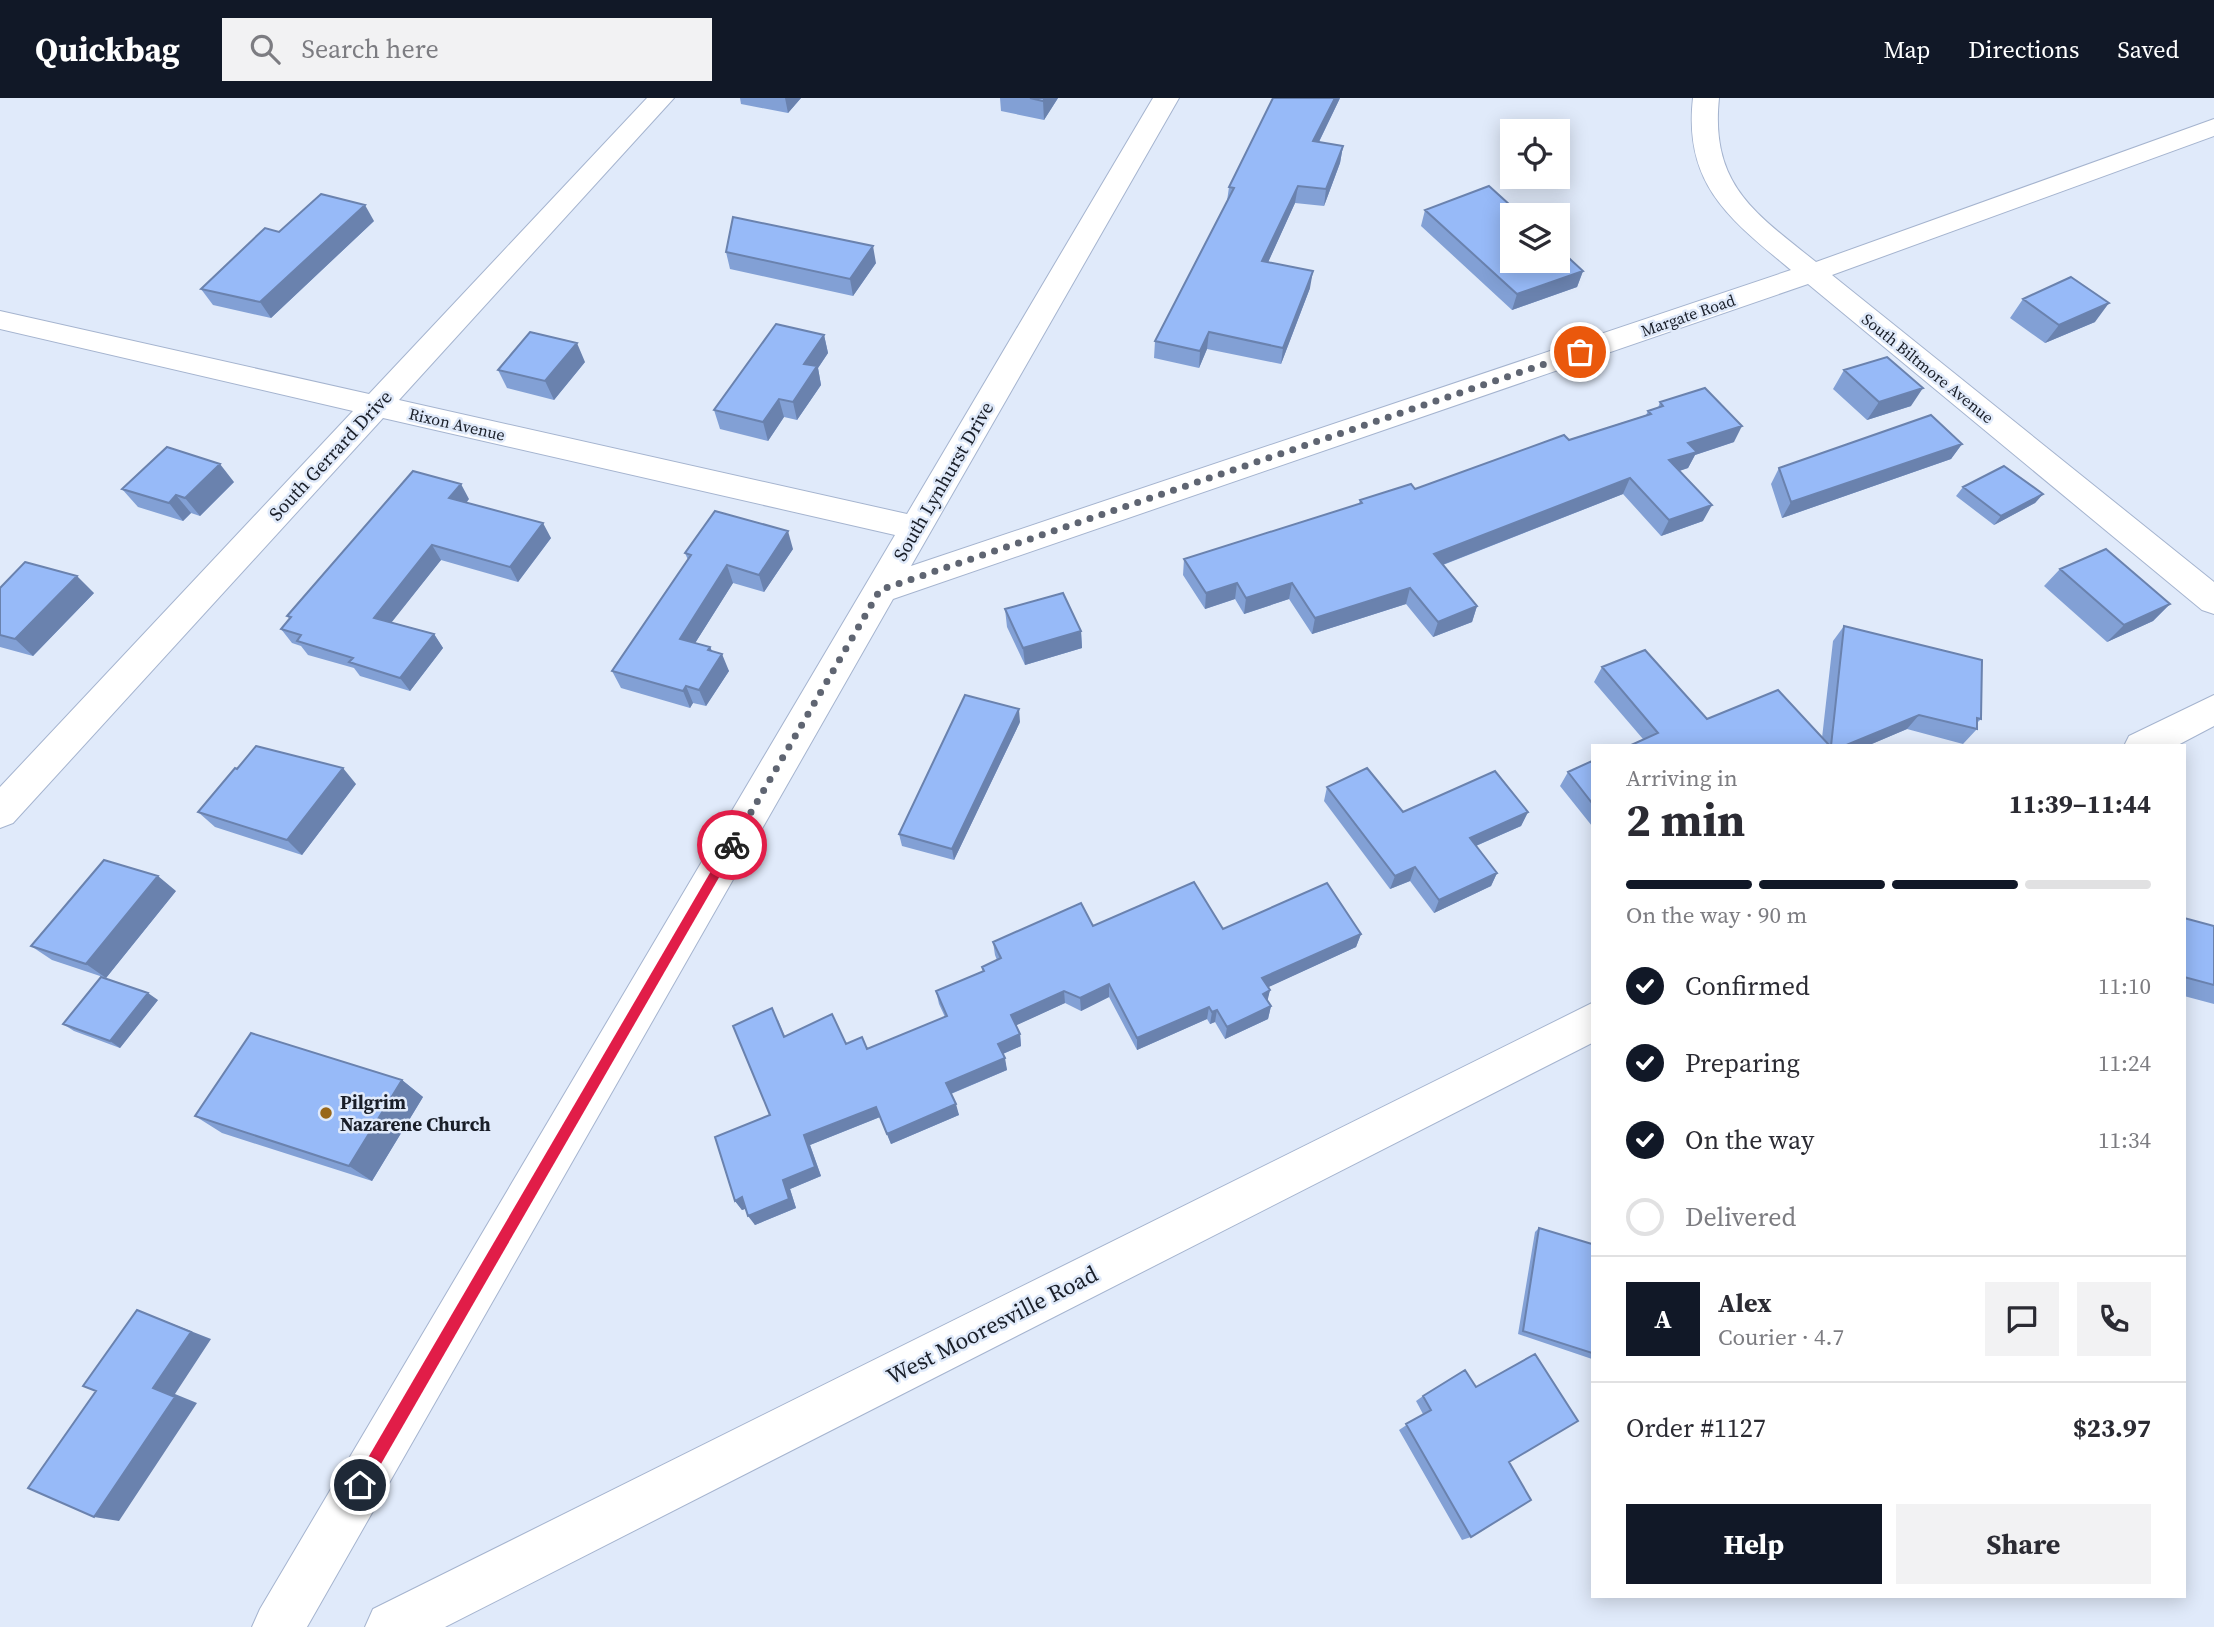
<!DOCTYPE html>
<html lang="en">
<head>
<meta charset="utf-8">
<style>
	:root { --surface:#fff; --page:#f2f2f3; --text:#2b2b33; --muted:#7c7c81; --line:#e1e1e2; --accent:#111827 }
	body { margin:0; font-family:"Source Serif 4",serif; background:var(--page); color:var(--text); height:100vh; display:flex; flex-direction:column; font-size:26px; white-space:nowrap }
	* { box-sizing:border-box; margin:0 }
	p { font-size:23px; color:var(--muted) }
	.icon { flex:none; width:38px; height:38px; fill:none; stroke:currentColor; stroke-width:2; stroke-linecap:round; stroke-linejoin:round }
	.map { position:relative; flex:1; overflow:hidden }
	.panel { position:absolute; left:1591px; top:646px; width:595px; height:854px; display:flex; flex-direction:column; background:var(--surface); border-radius:0px; box-shadow:0 4px 18px #0003 }
	.panel>* { flex:none }
	.buttons { position:absolute; left:1500px; top:21px; display:grid; gap:14px }
	.buttons a { display:grid; place-items:center; width:70px; height:70px; border-radius:0px; background:var(--surface); box-shadow:0 4px 18px #0003; font-size:35px }
	.pin { position:absolute; display:grid; place-items:center; width:60px; height:60px; color:#fff; margin:-30px; border:4px solid #fff; border-radius:50%; box-shadow:0 2px 7px #0007 }
	.courier { position:absolute; display:grid; place-items:center; width:70px; height:70px; margin:-35px; border:5px solid #e11d48; border-radius:50%; background:#fff; color:#222; box-shadow:0 2px 9px #0007 }
	.summary em { font-style:normal; font-weight:700 }
	.summary div { display:flex; flex-direction:column-reverse }
	.summary { display:flex; align-items:center; justify-content:space-between; height:119px; padding:0 35px }
	h1 { font-size:46px; font-weight:700; line-height:52px }
	.bar { display:grid; grid-template-columns:repeat(4,1fr); gap:10px 7px; align-content:center; height:84px; padding:0 35px }
	.bar i { height:9px; border-radius:5px; background:var(--line) }
	.bar .active { background:var(--accent) }
	.bar p { grid-column:span 4 }
	.line { display:flex; align-items:center; gap:18px; padding:0 35px; border-top:2px solid var(--line) }
	.line div { flex:1 }
	.round { display:grid; place-items:center; flex:none; width:74px; height:74px; border-radius:0px; background:var(--page) }
	ol { padding:0 35px; list-style:none }
	li { display:flex; align-items:center; gap:21px; height:77px }
	li p { margin-inline-start:auto }
	li .icon { padding:7px; border-radius:50%; background:var(--accent); color:#fff; stroke-width:4 }
	li:last-child { color:var(--muted) }
	li i { width:38px; height:38px; border:4px solid var(--line); border-radius:50% }
	.button { display:flex; gap:14px; margin-top:auto; padding:14px 35px }
	.button a { flex:1; height:80px; border-radius:0px; background:var(--accent); color:#fff; font-size:28px; font-weight:700; line-height:80px; text-align:center }
	.button a+a { background:var(--page); color:var(--text) }
	header { display:flex; align-items:center; gap:42px; box-sizing:border-box; height:98px; padding:0 35px; background:var(--accent); color:#fff }
	header strong { font-size:33px }
	nav { display:flex; gap:38px; margin-inline-start:auto; font-size:24px }
	.search { width:490px; height:63px; background:var(--page); display:flex; align-items:center; gap:18px; box-sizing:border-box; padding:0 24px; border-radius:0px; color:var(--muted); font-size:26px }
	.map>svg:first-child { display:block }
	.lines { fill:none; stroke-linecap:round; stroke-linejoin:round }
	.minor-casing { stroke:#a5b4cf; stroke-width:2 }
	.tertiary-casing { stroke:#a5b4cf; stroke-width:2 }
	.minor { fill:#fff; fill-rule:evenodd }
	.tertiary { fill:#fff; fill-rule:evenodd }
	.wall { fill:#82a0d5 }
	.shaded-wall { fill:#6a82ae }
	.building { fill:#97baf8; stroke:#6a82ae; stroke-width:2 }
	.route { fill:#e11d48 }
	.done { stroke:#5f6572; stroke-width:7; stroke-dasharray:0 12.6 }
	.poi-dot { fill:#986719; stroke:#e0eafa; stroke-width:2.5 }
	.labels { text-anchor:middle; stroke-width:5; stroke-linejoin:round; paint-order:stroke }
	.far-street-label { font-size:16px; fill:#191e28; stroke:#e0eafa }
	.street-label { font-size:19px; fill:#191e28; stroke:#e0eafa }
	.poi-label { font-size:19px; font-weight:bold; fill:#191e28; stroke:#e0eafa; text-anchor:start }
	.near-street-label { font-size:23px; fill:#191e28; stroke:#e0eafa }
</style>
</head>
<body>
<header>
<strong>Quickbag</strong>
<div class="search"><svg class="icon" aria-label="search" viewBox="0 0 24 24"><circle cx="10" cy="10" r="6"/><path d="M15 15l6 6"/></svg>Search here</div>
<nav><a>Map</a><a>Directions</a><a>Saved</a></nav>
</header>
<div class="map">
<svg width="2214" height="1529" viewBox="0 0 2214 1529">
	<rect width="100%" height="100%" fill="#e0eafa"/>
	<g class="lines">
		<defs>
			<path id="minor" d="M647,0H674L399,302L907,416L1153,0H1179L911,468L1791,172C1731,122 1683,87 1693,0H1719C1710,87 1755,115 1816,164L2214,21V38L1832,177L2214,484V516L2202,512L1808,186L893,501L307,1529H252L260,1511L895,437L383,320L13,725L0,730V689L353,313L0,231V213L369,296Z"/>
			<path id="tertiary" d="M2214,597V628L2176,648H2124L2129,638Z
				M1592,905V945L445,1529H365L373,1511Z"/>
		</defs>
		<use href="#minor" class="minor-casing"/>
		<use href="#tertiary" class="tertiary-casing"/>
		<use href="#minor" class="minor"/>
		<use href="#tertiary" class="tertiary"/>
	</g>
	<path class="wall" d="M740,0H801L788,15L741,6Z
		M1000,0H1058L1044,22L1001,13Z
		M1273,0H1340L1319,44L1343,48L1340,65L1324,108L1295,105L1268,164L1310,190L1281,266L1207,251L1199,270L1154,260L1155,243L1227,103L1229,89Z
		M1425,112L1583,173L1577,189L1512,212L1421,128Z
		M374,123L271,220L213,207L201,191L279,134Z
		M726,154L876,165L853,198L730,171Z
		M2023,201L2095,224L2045,245L2010,220Z
		M824,237L828,255L818,270L821,287L797,322L784,319L768,343L720,331L714,312Z
		M585,264L554,302L507,290L498,272Z
		M1844,272L1911,308L1867,322L1833,291Z
		M1660,304L1734,344L1695,357L1688,370L1679,373L1703,423L1661,438L1623,396L1443,467L1477,508L1472,524L1433,539L1406,506L1312,536L1289,501L1244,516L1235,501L1205,511L1183,477L1184,461L1359,406L1360,402L1415,391L1646,317L1648,313L1658,310Z
		M1962,346L1951,361L1782,420L1771,386L1779,370Z
		M234,384L200,418L191,415L183,423L138,409L122,391Z
		M1963,389L2043,396L2035,405L1994,427L1956,398Z
		M469,401L466,405L551,440L518,484L441,462L391,524L434,536L443,550L410,593L360,578L354,570L308,557L301,548L292,545L281,531L290,521L287,518Z
		M793,451L764,494L733,485L695,545L710,549L712,553L729,573L706,608L693,605L690,610L621,590L612,573L688,462L685,455Z
		M2060,471L2170,506L2153,523L2107,544L2044,488Z
		M0,490L94,495L33,558L0,549Z
		M1005,511L1081,533L1082,550L1025,567L1007,529Z
		M1844,528L1981,621L1977,625V631L1963,646L1907,631L1867,648H1629L1643,641L1594,584L1602,569L1707,621L1822,640L1833,543Z
		M1020,624L954,762L902,748L899,736Z
		M1592,663V728L1560,688L1568,674Z
		M356,686L302,757L215,729L198,714Z
		M1327,689L1403,714H1528L1521,728L1476,748L1497,775L1491,788L1434,815L1410,783L1390,791L1324,703Z
		M176,793L106,880L52,862L31,848Z
		M2184,820L2214,828V906L2184,898Z
		M1093,828L1223,831L1361,836L1356,849L1268,889L1270,892L1267,902L1271,908L1268,921L1225,941L1215,924L1210,926L1207,921L1137,952L1109,899L1081,913L1065,905L1016,927L1020,936L1021,948L1003,956L1007,972L951,996L959,1017L891,1046L880,1019L810,1047L821,1078L790,1091L796,1110L755,1127L745,1111L742,1112L735,1103L770,1017L778,922L785,938L846,946L867,951L945,919L939,906L936,893L983,873L982,869L997,862L995,857L993,844Z
		M158,902L120,950L74,933L63,926Z
		M402,982L423,999L372,1083L222,1035L195,1018Z
		M1539,1130L1592,1146V1261L1518,1236L1535,1134Z
		M1423,1298L1509,1364L1471,1439L1462,1442L1399,1332L1423,1316L1416,1303Z"/>
	<path class="shaded-wall" d="M785,0H801L788,15Z
		M1045,0H1058L1044,22L1043,3Z
		M1335,0H1340L1311,60L1313,43Z
		M1343,48L1340,65L1324,108L1326,91Z
		M1298,88L1295,105L1261,180L1262,163Z
		M365,107L374,123L271,220L260,204Z
		M873,148L876,165L853,198L850,181Z
		M1313,173L1310,190L1281,266L1283,250Z
		M1583,173L1577,189L1512,212L1517,196Z
		M2109,205L2095,224L2045,245L2059,227Z
		M1209,234L1207,251L1199,270L1200,253Z
		M824,237L828,255L818,270L821,287L797,322L793,304L804,266Z
		M577,245L585,264L554,302L545,283Z
		M1923,290L1911,308L1867,322L1879,304Z
		M779,301L784,319L768,343L763,324Z
		M1742,328L1734,344L1695,357L1688,370L1661,379L1669,362L1688,345Z
		M1962,346L1951,361L1782,420L1791,404Z
		M220,366L234,384L200,418L185,400Z
		M1630,380L1623,396L1429,472L1434,456Z
		M461,386L469,401L458,415L449,400Z
		M2043,396L2035,405L1994,427L2001,418Z
		M176,397L191,415L183,423L169,405Z
		M1712,407L1703,423L1661,438L1669,422Z
		M543,425L551,440L518,484L510,469Z
		M788,433L793,451L764,494L759,477Z
		M432,447L441,462L384,534L374,520Z
		M727,467L733,485L687,558L680,541Z
		M77,478L94,495L33,558L15,541Z
		M1237,485L1235,501L1205,511L1206,495Z
		M1292,485L1289,501L1244,516L1246,500Z
		M1410,490L1406,506L1312,536L1315,520Z
		M2170,506L2153,523L2107,544L2124,527Z
		M1477,508L1472,524L1433,539L1438,524Z
		M1081,533L1082,550L1025,567L1023,550Z
		M434,536L443,550L410,593L400,580Z
		M710,549L717,565L722,556L729,573L706,608L699,592L708,552Z
		M686,588L693,605L690,610L683,593Z
		M1019,611L1020,624L954,762L952,751Z
		M1919,617L1907,631L1867,648H1844Z
		M343,670L356,686L302,757L287,742Z
		M1528,714L1521,728L1464,753L1470,740Z
		M1415,769L1410,783L1390,791L1395,778Z
		M1497,775L1491,788L1434,815L1439,802Z
		M158,778L176,793L106,880L86,866Z
		M1361,836L1356,849L1260,893L1262,880Z
		M1109,886V899L1081,913L1080,900Z
		M1270,892L1267,905L1263,896Z
		M1064,893L1065,905L1013,929L1011,917Z
		M148,895L158,902L120,950L110,943Z
		M1271,908L1268,921L1225,941L1227,929Z
		M1209,909L1207,921L1137,952V940Z
		M1217,912L1215,924L1210,926L1212,914Z
		M1020,936L1021,948L1000,957L998,946Z
		M1005,960L1007,972L950,996L946,985Z
		M402,982L423,999L372,1083L349,1068Z
		M956,1006L959,1017L891,1046L887,1036Z
		M876,1009L880,1019L810,1047L821,1078L790,1091L796,1110L755,1127L748,1118L783,1082L804,1037Z
		M742,1099L750,1109L742,1112L735,1103Z
		M137,1212L211,1241L175,1296L197,1305L119,1423L94,1419L153,1290Z"/>
	<path class="building" d="M1030,0H1045L1043,3Z
		M1273,0H1335L1313,43L1343,48L1326,91L1298,88L1262,163L1313,173L1283,250L1209,234L1200,253L1155,243L1234,90L1229,89Z
		M1489,88L1521,117H1512V163H1558V150L1583,173L1517,196L1425,112Z
		M321,96L365,107L260,204L201,191L265,130L279,134Z
		M733,119L873,148L850,181L726,154Z
		M2071,179L2109,205L2059,227L2023,201Z
		M776,226L824,237L804,266L817,268L793,304L779,301L763,324L714,312Z
		M530,234L577,245L545,283L498,272Z
		M1887,259L1923,290L1879,304L1844,272Z
		M1705,290L1742,328L1688,345L1697,354L1669,362L1712,407L1669,422L1630,380L1434,456L1477,508L1438,524L1410,490L1315,520L1292,485L1246,500L1237,485L1206,495L1184,461L1362,405L1360,402L1411,386L1415,391L1564,337L1569,342L1651,316L1648,313L1663,308L1660,304Z
		M1931,317L1962,346L1791,404L1779,370Z
		M167,349L220,366L185,400L176,397L169,405L122,391Z
		M2004,368L2043,396L2001,418L1963,389Z
		M413,373L461,386L449,400L543,425L510,469L432,447L374,520L434,536L400,580L349,564L353,560L297,543L301,537L281,531L291,519L287,518Z
		M715,413L788,433L759,477L727,467L680,541L710,549L708,552L722,556L699,592L686,588L683,593L612,573L691,457L685,455Z
		M2106,451L2170,506L2124,527L2060,471Z
		M25,464L77,478L15,541L0,537V490Z
		M1063,495L1081,533L1023,550L1005,511Z
		M1844,528L1982,562L1981,621L1977,620V631L1919,617L1844,648H1831Z
		M1645,552L1707,621L1778,592L1830,648H1629L1658,635L1602,569Z
		M965,597L1019,611L952,751L899,736Z
		M256,648L343,670L287,742L198,714L235,670L237,671Z
		M1592,663V705L1568,674Z
		M1367,670L1403,714L1495,673L1528,714L1470,740L1497,775L1439,802L1415,769L1395,778L1327,689Z
		M104,762L158,778L86,866L31,848Z
		M1194,784L1223,831L1327,785L1361,836L1262,880L1270,892L1263,896L1271,908L1227,929L1217,912L1212,914L1209,909L1137,940L1109,886L1080,900L1064,893L1011,917L1020,936L998,946L1005,960L946,985L956,1006L887,1036L876,1009L804,1037L815,1069L783,1082L789,1101L748,1118L742,1099L735,1103L715,1039L770,1017L733,928L772,910L784,939L832,916L846,946L862,939L867,951L947,918L936,893L984,873L982,869L1001,860L993,844L1081,805L1093,828Z
		M2184,820L2214,828V887L2184,879Z
		M101,879L148,895L110,943L63,926Z
		M251,935L402,982L349,1068L195,1018Z
		M1539,1130L1592,1146V1255L1523,1233Z
		M137,1212L191,1234L153,1290L175,1299L94,1419L28,1390L96,1293L83,1288Z
		M1535,1256L1578,1323L1509,1364L1531,1402L1471,1439L1406,1326L1431,1312L1423,1298L1465,1272L1476,1289Z"/>
	<path class="route" d="M732,742L736,744V750L366,1392L360,1394L355,1392L353,1387L355,1382L728,744Z"/>
	<g class="lines">
		<path class="done" d="M732,747L880,492L1580,254"/>
	</g>
	<circle class="poi-dot" cx="326" cy="1015" r="7"/>
	<g class="labels">
		<g class="far-street-label">
			<text transform="translate(1688 217) rotate(-19)" y="6">Margate Road</text>
			<text transform="translate(1928 270) rotate(39)" y="6">South Biltmore Avenue</text>
			<text transform="translate(457 326) rotate(13)" y="6">Rixon Avenue</text>
		</g>
		<g class="street-label">
			<text transform="translate(330 357) rotate(-47)" y="7">South Gerrard Drive</text>
			<text transform="translate(943 383) rotate(-60)" y="7">South Lynhurst Drive</text>
		</g>
		<g class="poi-label">
			<text x="340" y="1011">Pilgrim<tspan x="340" dy="22">Nazarene Church</tspan></text>
		</g>
		<g class="near-street-label">
			<text transform="translate(992 1227) rotate(-27)" y="8">West Mooresville Road</text>
		</g>
	</g>
</svg>
<div class="buttons">
<a><svg class="icon" aria-label="locate" viewBox="0 0 24 24"><circle cx="12" cy="12" r="6"/><path d="M12 2v4M12 18v4M2 12h4M18 12h4"/></svg></a>
<a><svg class="icon" aria-label="layers" viewBox="0 0 24 24"><path d="M12 4l9 5-9 5-9-5zM3 14l9 5 9-5"/></svg></a>
</div>
<div class="pin" style="left:1580px;top:254px;background:#ea580c"><svg class="icon" aria-label="bag" viewBox="0 0 24 24"><path d="M5 8h14l-1 12H6zM9 8a3 3 0 0 1 6 0"/></svg></div>
<div class="pin" style="left:360px;top:1387px;background:#1f2937"><svg class="icon" aria-label="home" viewBox="0 0 24 24"><path d="M3 11l9-7 9 7M6 9v11h12V9"/></svg></div>
<div class="courier" style="left:732px;top:747px"><svg class="icon" aria-label="bike" viewBox="0 0 24 24"><circle cx="6" cy="16" r="4"/><circle cx="18" cy="16" r="4"/><path d="M6 16l4-8h5l3 8M10 8l3 8H6M13 5h3"/></svg></div>
<section class="panel">
<div class="summary"><div><h1>2 min</h1><p>Arriving in</p></div><em>11:39–11:44</em></div>
<div class="bar"><i class="active"></i><i class="active"></i><i class="active"></i><i></i><p>On the way · 90 m</p></div>
<ol>
<li><svg class="icon" aria-label="check" viewBox="0 0 24 24"><path d="M5 12l5 5 9-10"/></svg>Confirmed<p>11:10</p></li>
<li><svg class="icon" aria-label="check" viewBox="0 0 24 24"><path d="M5 12l5 5 9-10"/></svg>Preparing<p>11:24</p></li>
<li><svg class="icon" aria-label="check" viewBox="0 0 24 24"><path d="M5 12l5 5 9-10"/></svg>On the way<p>11:34</p></li>
<li><i></i>Delivered</li>
</ol>
<div class="line" style="height:126px"><b class="round" style="background:var(--accent);color:#fff">A</b><div><b>Alex</b><p>Courier · 4.7</p></div><a class="round"><svg class="icon" aria-label="chat" viewBox="0 0 24 24"><path d="M4 5h16v11H9l-5 4z"/></svg></a><a class="round"><svg class="icon" aria-label="phone" viewBox="0 0 24 24"><path d="M5 4h4l2 5-3 2q2 4 5 5l2-3 5 2v4C11 20 4 13 5 4z"/></svg></a></div>
<div class="line" style="height:91px"><div>Order #1127</div><b>$23.97</b></div>
<div class="button"><a>Help</a><a>Share</a></div>
</section>
</div>
</body>
</html>
